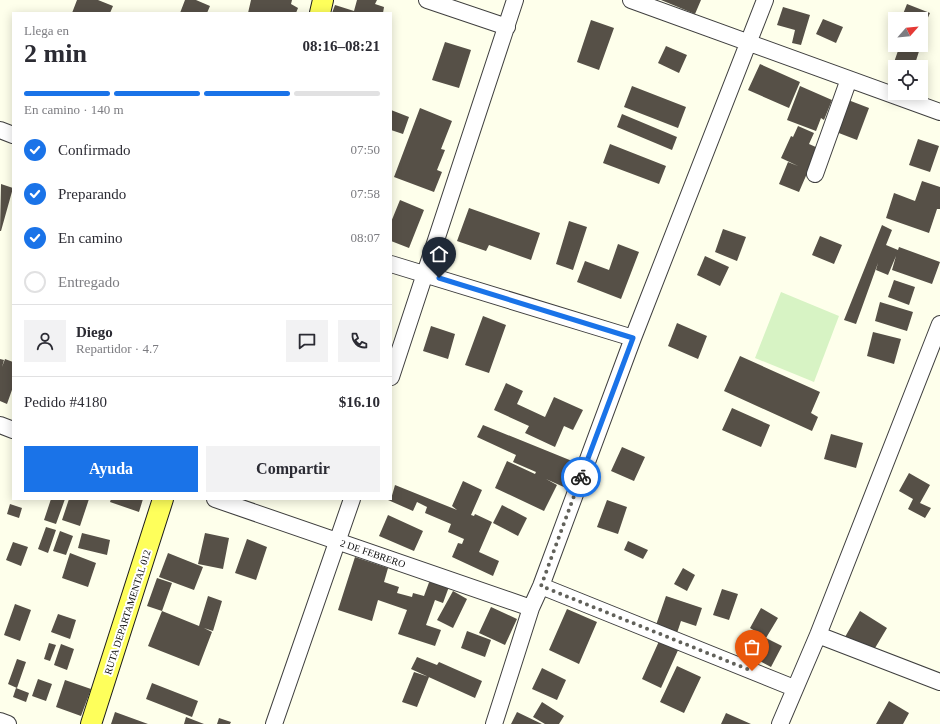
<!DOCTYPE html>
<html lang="es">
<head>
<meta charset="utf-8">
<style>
	:root { --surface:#fff; --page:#f2f2f3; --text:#2b2b33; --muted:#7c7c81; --line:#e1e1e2; --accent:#1a73e8 }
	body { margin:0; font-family:Georgia,serif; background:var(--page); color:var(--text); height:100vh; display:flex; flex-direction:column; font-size:15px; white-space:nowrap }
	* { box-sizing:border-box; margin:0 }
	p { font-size:13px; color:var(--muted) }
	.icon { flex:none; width:22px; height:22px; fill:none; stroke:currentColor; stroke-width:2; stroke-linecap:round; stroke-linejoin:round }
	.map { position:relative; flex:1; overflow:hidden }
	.side { position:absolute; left:12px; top:12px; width:380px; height:488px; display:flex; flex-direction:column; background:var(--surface); border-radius:0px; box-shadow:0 2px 10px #0003 }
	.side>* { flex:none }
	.needle { width:26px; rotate:63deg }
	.tools { position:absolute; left:888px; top:12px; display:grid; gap:8px }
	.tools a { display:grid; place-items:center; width:40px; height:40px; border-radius:0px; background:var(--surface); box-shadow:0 2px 10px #0003; font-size:20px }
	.pin { position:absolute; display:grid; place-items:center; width:34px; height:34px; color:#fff; margin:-41px -17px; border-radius:50% 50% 50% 0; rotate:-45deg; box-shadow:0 0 4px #0007 }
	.pin .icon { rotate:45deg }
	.courier { position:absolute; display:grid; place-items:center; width:40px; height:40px; margin:-20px; border:3px solid #1a73e8; border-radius:50%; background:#fff; color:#222; box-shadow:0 1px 5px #0007 }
	.overview em { font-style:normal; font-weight:800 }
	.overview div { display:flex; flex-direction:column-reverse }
	.overview { display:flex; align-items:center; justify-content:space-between; height:68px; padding:0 12px }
	h1 { font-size:26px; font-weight:800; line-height:30px }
	.bar { display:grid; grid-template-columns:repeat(4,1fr); gap:6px 4px; align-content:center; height:48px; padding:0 12px }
	.bar i { height:5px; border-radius:3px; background:var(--line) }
	.bar .active { background:var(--accent) }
	.bar p { grid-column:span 4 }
	.line { display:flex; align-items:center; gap:10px; padding:0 12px; border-top:1px solid var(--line) }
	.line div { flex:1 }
	.round { display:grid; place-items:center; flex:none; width:42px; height:42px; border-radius:0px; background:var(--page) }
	ol { padding:0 12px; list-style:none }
	li { display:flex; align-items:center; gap:12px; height:44px }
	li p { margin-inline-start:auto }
	li .icon { padding:4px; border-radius:50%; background:var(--accent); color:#fff; stroke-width:4 }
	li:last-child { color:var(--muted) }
	li i { width:22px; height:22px; border:2px solid var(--line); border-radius:50% }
	.primary-button { display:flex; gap:8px; margin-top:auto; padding:8px 12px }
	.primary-button a { flex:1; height:46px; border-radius:0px; background:var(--accent); color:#fff; font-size:16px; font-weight:800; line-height:46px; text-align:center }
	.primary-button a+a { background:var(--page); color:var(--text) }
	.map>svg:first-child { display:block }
	.pitch { fill:#d7f3c4 }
	.building { fill:#565047 }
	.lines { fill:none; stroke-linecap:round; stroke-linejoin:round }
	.minor-casing { stroke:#3f3f3f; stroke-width:18 }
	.major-casing { stroke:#1d1d1d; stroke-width:22 }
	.minor { stroke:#fff; stroke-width:16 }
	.major { stroke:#feff5b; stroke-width:20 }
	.done { stroke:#61615a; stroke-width:4; stroke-dasharray:0 7.2 }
	.route { stroke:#1a73e8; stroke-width:5 }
	.labels { text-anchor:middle; stroke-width:4; stroke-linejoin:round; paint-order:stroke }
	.street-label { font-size:10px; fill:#0c0c0c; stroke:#fff }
</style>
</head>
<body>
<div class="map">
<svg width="940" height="724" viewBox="0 0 940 724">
	<rect width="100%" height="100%" fill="#feffeb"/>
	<path class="pitch" d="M781,292L839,316L814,382L755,358Z"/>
	<path class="building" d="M77,0H98L113,6L110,13H72Z
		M185,0H196L210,6L207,13H180Z
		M251,0H292L291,4L298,8L296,13H248Z
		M357,0H377L375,4L384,7L383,13H332L335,5L354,11Z
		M661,0H701L695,14Z
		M907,4L930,13L922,31L921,19H901Z
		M783,7L810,15L801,45L792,43L795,30L777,25Z
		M823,19L843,27L836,43L816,34Z
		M591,20L614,28L599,70L577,62Z
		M445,42L471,50L459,88L432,80Z
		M900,45H921L914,67H895V72L891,71Z
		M666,46L687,55L679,73L658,63Z
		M760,64L800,82L789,108L748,90Z
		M632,86L686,107L678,128L624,107Z
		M800,86L832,100L824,120L821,118L816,131L787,120Z
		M843,98L869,108L857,140L831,130Z
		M420,108L452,121L441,149L445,150L437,170L442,172L434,192L394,177Z
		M391,110L409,117L403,134L391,130Z
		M622,114L677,137L672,150L617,127Z
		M798,126L814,133L809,144L818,148L799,192L779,184L788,162L798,166L781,158L791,136L793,137Z
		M918,139L939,146L930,172L909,165Z
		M610,144L666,166L659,184L603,163Z
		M922,181L940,187V209H937L929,233L886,218L894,193L915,201Z
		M1,184L13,188L1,231H0Z
		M400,200L424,210L409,248L391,241V222Z
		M469,208L540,233L531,260L489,245L486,251L457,241Z
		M569,221L587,227L573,270L556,264Z
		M882,225L892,230L886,245L898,250L899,247L940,262L932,284L892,270L896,256L888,275L876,270L878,263L856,324L844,320Z
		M723,229L746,237L737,261L715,252Z
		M820,236L842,245L834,264L812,255Z
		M618,244L639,252L621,299L577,282L585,261L609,270Z
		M705,256L729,267L720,286L697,275Z
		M894,280L915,287L909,305L888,297Z
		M880,302L913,312L907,331L875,321Z
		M483,316L506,325L489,373L465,365Z
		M677,323L707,336L698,359L668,346Z
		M431,326L455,334L448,359L423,351Z
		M873,332L901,339L894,364L867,356Z
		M740,356L820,392L811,413L818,417L812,431L724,391Z
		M0,359L4,360L2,367L5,359L13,362V387L7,404L0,401Z
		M506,383L523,391L517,404L545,417L554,397L583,410L573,430L564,426L555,447L525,433L529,426L494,410Z
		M732,408L770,425L761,447L722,430Z
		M483,425L577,463L566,488L546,479L557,485L544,511L495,488L507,461L535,474L536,472L513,462L516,455L477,437Z
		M831,434L863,443L856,468L824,459Z
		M622,447L645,457L634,481L611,471Z
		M909,473L930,485L920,503L931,508L925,518L908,509L913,499L899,491Z
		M463,481L482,490L471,515L474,516L475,514L492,522L479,552L499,561L493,576L452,557L458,543L462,544L464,539L448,532L451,524L425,513L427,507L417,502L413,511L388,500L391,499L395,485L457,510L452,506Z
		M51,499H65L56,524L44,520Z
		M69,499H89L80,526L62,520Z
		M111,499H143L139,512L110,502Z
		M607,500L627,507L618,534L597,527Z
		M10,504L22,508L19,518L7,514Z
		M502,505L527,518L518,536L493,523Z
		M388,515L423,531L414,551L379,536Z
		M46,527L56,530L48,553L38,549Z
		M60,531L73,536L66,555L53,551Z
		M82,533L110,540L107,555L78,548Z
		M205,533L229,538L223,569L198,564Z
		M247,539L267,547L256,580L235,573Z
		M628,541L648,550L643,559L624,550Z
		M13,542L28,547L21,566L6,560Z
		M70,553L96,563L88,587L62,578Z
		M168,553L203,567L194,590L159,577Z
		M355,557L388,568L384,582L399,587L397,593L412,597L413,593L424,596L431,577L450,584L443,603L435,600L426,625L441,630L435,646L398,634L407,610L378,600L372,621L338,610Z
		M683,568L695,575L687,591L674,584Z
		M157,578L172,583L162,611L147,606Z
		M722,589L738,594L729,620L713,615Z
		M453,591L467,599L453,628L437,620Z
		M208,596L222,601L213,631L204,628L212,632L199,666L148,646L162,611L199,626Z
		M666,596L702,608L696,626L681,621L677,633L656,625Z
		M15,604L31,610L20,641L4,635Z
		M491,607L517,619L505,645L479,633Z
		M761,608L778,618L766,638L782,646L771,667L744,653L755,632L762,635L750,628Z
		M567,609L597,622L579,664L549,650Z
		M860,611L887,628L872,653L845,637Z
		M58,614L76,620L70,639L51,632Z
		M467,631L491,640L485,657L461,648Z
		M660,639L679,648L661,688L642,679Z
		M49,643L56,645L50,661L44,659Z
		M61,644L74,649L67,670L54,665Z
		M417,657L437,665L439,662L482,681L475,698L411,669Z
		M17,659L26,662L17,688L8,684Z
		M677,666L701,677L684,713L660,702Z
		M542,668L566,680L557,700L532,689Z
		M414,672L429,677L417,707L402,702Z
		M38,679L52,684L46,701L32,696Z
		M65,680L91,689L81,716L56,707Z
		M152,683L198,701L192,717L146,699Z
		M16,688L29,693L26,702L13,697Z
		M889,701L909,713L903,724H876Z
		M542,702L564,716L559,724H545L533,717Z
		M115,712L148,724H111Z
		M517,712L542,724H511Z
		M726,713L751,724H721Z
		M186,717L204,724H184Z
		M219,718L231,722L230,724H217Z"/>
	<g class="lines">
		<defs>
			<path id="minor" d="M427,0L507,27
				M631,0L940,112
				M0,130L13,135
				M815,174L849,79
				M391,264L633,338
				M391,377L515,0
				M0,425L13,430
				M215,499L531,608
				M541,586L794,688
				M818,635L940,682
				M0,721L8,724
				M274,724L352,499
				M494,724L531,608L541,586L633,338L765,0
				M780,724L818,635L940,324"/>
			<path id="major" d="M320,13L323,0
				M91,724L163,499"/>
		</defs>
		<use href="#minor" class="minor-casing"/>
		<use href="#major" class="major-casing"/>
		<use href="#minor" class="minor"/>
		<use href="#major" class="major"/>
	</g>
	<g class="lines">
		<path class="done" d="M581,477L541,586L752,671"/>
		<path class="route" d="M439,278L633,338L581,477"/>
	</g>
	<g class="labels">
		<g class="street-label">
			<text transform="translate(373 553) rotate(19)" y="4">2 DE FEBRERO</text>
			<text transform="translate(127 612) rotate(-72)" y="4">RUTA DEPARTAMENTAL 012</text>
		</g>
	</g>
</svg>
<div class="tools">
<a><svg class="needle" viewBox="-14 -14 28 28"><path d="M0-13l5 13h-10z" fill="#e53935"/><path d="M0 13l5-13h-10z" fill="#7c7c81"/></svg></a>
<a><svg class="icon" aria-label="locate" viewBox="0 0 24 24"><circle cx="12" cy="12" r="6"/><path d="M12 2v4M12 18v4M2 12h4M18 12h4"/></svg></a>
</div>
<div class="pin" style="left:752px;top:671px;background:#ea580c"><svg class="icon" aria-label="bag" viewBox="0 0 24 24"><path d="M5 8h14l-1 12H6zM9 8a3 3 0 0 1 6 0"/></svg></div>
<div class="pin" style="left:439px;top:278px;background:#1f2937"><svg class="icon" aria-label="home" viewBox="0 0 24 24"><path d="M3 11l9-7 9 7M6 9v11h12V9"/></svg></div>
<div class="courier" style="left:581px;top:477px"><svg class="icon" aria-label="bike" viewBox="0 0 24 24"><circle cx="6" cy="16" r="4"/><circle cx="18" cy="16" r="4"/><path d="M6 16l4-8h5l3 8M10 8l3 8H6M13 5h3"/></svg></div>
<section class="side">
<div class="overview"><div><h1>2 min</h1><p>Llega en</p></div><em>08:16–08:21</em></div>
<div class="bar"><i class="active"></i><i class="active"></i><i class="active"></i><i></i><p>En camino · 140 m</p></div>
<ol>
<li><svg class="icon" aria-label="check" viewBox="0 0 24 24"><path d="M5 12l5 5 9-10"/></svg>Confirmado<p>07:50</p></li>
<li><svg class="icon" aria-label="check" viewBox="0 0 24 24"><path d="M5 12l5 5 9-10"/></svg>Preparando<p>07:58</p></li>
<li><svg class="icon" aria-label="check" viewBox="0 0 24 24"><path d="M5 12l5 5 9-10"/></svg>En camino<p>08:07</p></li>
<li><i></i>Entregado</li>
</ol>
<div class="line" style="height:72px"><a class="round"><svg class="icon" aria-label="person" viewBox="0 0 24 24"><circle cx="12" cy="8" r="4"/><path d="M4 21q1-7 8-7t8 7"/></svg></a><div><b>Diego</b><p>Repartidor · 4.7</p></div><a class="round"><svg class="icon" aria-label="chat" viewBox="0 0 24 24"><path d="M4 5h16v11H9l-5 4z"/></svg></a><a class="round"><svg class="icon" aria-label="phone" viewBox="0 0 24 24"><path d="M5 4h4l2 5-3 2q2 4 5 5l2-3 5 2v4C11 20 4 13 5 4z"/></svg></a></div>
<div class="line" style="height:52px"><div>Pedido #4180</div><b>$16.10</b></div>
<div class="primary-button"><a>Ayuda</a><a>Compartir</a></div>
</section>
</div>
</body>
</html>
